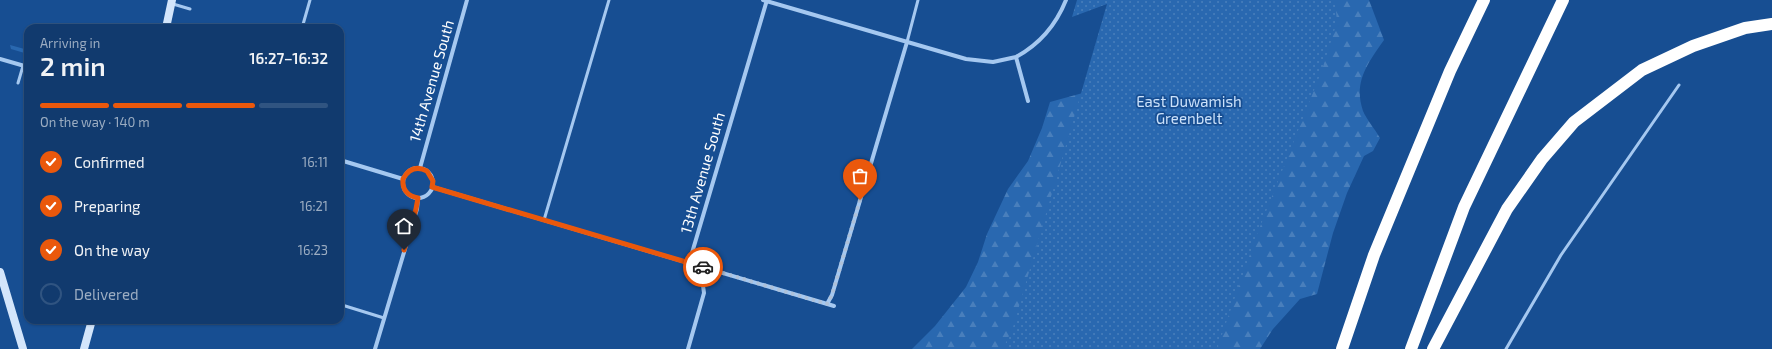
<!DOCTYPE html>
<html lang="en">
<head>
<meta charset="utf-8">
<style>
	:root { --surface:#113a6e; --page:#1a4173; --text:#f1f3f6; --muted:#9cadc2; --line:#305481; --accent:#ea580c }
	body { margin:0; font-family:"Exo 2",sans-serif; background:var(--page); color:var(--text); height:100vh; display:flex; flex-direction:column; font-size:15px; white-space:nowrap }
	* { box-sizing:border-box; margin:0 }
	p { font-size:13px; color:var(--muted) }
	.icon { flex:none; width:22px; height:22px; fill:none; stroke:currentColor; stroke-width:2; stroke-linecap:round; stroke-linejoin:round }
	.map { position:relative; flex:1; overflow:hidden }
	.sheet { position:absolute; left:24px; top:24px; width:320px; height:300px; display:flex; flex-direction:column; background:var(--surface); border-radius:12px; box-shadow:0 1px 3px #0004,0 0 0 1px var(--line) }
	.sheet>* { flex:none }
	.pin { position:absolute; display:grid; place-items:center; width:34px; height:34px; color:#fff; margin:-41px -17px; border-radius:50% 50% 50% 0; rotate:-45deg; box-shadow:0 0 4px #0007 }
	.pin .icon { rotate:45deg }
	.courier { position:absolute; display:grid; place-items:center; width:40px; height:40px; margin:-20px; border:3px solid #ea580c; border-radius:50%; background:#fff; color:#222; box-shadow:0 1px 5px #0007 }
	.headline em { font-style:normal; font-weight:600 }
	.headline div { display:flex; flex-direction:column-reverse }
	.headline { display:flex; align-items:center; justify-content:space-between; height:68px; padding:0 16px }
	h1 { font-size:26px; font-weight:600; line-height:30px }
	.bar { display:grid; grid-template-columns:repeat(4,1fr); gap:6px 4px; align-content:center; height:48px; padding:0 16px }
	.bar i { height:5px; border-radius:3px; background:var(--line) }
	.bar .selected { background:var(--accent) }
	.bar p { grid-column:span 4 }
	ol { padding:0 16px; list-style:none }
	li { display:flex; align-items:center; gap:12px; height:44px }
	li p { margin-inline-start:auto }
	li .icon { padding:4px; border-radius:50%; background:var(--accent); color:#fff; stroke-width:4 }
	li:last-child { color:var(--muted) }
	li i { width:22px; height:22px; border:2px solid var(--line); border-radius:50% }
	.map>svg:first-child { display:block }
	.grass { fill:url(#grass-tufts) }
	.forest { fill:url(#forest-firs) }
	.park { fill:url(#park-dots) }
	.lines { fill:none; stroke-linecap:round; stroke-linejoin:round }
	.lane { stroke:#a5c8f0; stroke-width:3 }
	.street { stroke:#a5c8f0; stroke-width:4 }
	.secondary { stroke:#d3e5fb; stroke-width:8 }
	.highway { stroke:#fff; stroke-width:12 }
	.done { stroke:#aec1d9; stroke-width:4; stroke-dasharray:0 7.2 }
	.route { stroke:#ea580c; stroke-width:5 }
	.labels { text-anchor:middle; stroke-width:3.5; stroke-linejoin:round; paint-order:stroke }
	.street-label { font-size:15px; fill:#fff; stroke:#174e92 }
	.park-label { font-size:15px; fill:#cce2fb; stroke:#174e92 }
</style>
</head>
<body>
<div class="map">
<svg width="1772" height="349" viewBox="0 0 1772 349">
	<defs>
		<pattern id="grass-tufts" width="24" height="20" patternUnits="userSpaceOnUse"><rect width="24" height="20" fill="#2968b0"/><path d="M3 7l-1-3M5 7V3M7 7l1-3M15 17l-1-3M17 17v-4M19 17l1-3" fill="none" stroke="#497fbc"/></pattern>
		<pattern id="forest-firs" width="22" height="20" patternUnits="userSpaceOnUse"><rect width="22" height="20" fill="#2968b0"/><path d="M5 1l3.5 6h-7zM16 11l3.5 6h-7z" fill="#497fbc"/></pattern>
		<pattern id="park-dots" width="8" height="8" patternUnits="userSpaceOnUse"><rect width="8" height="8" fill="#2968b0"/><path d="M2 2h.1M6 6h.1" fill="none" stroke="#497fbc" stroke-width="1.8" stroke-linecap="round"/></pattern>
	</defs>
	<rect width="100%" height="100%" fill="#174e92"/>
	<path class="grass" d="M10,45L28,50V54L11,49Z"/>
	<path class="forest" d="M1191,0H1369L1384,40C1368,63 1353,82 1363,111C1367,120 1375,129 1380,138L1373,151L1364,156L1347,193L1333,233L1317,294L1300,299L1273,329L1260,349H912L935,326L966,287L978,262L987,234L1008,189L1028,161L1042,128L1050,102L1119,83Z"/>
	<path class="park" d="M1077,0H1335L1337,22L1322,70L1256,237L1217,349H1003L1013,327L1107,4L1072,17Z"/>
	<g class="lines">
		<path class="lane" d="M173,4L190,9
			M302,28L310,0
			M907,42L918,0
			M18,83L23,66
			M25,167L28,176
			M544,220L609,0
			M342,305L384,318
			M1506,349L1561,255L1679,85"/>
		<path class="street" d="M763,0L966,59L993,62L1016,57
			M0,59L28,67
			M1028,101L1016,57C1040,44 1056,25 1066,0
			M340,160L403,179
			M420,168L467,0
			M403 183a15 15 0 1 1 30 0a15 15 0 1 1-30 0Z
			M432,187L834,306
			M827,304L832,295L907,42
			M375,349L417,209L418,198
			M688,349L704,293L702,278L689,263L767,0"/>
		<path class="secondary" d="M166,28L172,0
			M0,272L23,349
			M84,349L92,320"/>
		<path class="highway" d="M1342,349L1374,255L1450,71L1484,0
			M1411,349L1464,207L1563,0
			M1433,349L1507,209L1542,159L1574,122L1642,70L1693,46L1745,28L1772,24"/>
	</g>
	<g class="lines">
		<path class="done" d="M703,267L827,304L832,295L860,200"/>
		<path class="route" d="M404,250L416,209L418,198C407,196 402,189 403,179C409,168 417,166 427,171L433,181L432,187L703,267"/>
	</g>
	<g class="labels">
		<g class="street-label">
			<text transform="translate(432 81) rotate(-74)" y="5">14th Avenue South</text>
			<text transform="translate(703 173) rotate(-74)" y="5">13th Avenue South</text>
		</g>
		<g class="park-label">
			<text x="1189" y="107">East Duwamish<tspan x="1189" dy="17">Greenbelt</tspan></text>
		</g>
	</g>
</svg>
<div class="pin" style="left:860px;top:200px;background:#ea580c"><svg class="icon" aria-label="bag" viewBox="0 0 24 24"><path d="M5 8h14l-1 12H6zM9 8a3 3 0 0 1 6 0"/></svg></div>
<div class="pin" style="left:404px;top:250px;background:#1f2937"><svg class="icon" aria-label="home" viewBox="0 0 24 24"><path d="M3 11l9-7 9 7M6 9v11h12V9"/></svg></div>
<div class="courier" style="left:703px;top:267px"><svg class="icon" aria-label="car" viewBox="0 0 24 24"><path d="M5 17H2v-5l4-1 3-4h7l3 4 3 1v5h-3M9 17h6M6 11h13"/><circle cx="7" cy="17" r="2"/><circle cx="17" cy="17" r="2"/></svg></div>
<section class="sheet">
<div class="headline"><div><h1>2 min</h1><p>Arriving in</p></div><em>16:27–16:32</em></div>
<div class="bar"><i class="selected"></i><i class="selected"></i><i class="selected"></i><i></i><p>On the way · 140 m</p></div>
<ol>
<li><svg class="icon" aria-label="check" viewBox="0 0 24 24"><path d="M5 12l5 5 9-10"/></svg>Confirmed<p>16:11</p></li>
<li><svg class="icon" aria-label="check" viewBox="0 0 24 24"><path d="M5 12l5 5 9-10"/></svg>Preparing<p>16:21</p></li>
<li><svg class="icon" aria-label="check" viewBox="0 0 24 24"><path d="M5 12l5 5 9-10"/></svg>On the way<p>16:23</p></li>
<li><i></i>Delivered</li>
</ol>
</section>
</div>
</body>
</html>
